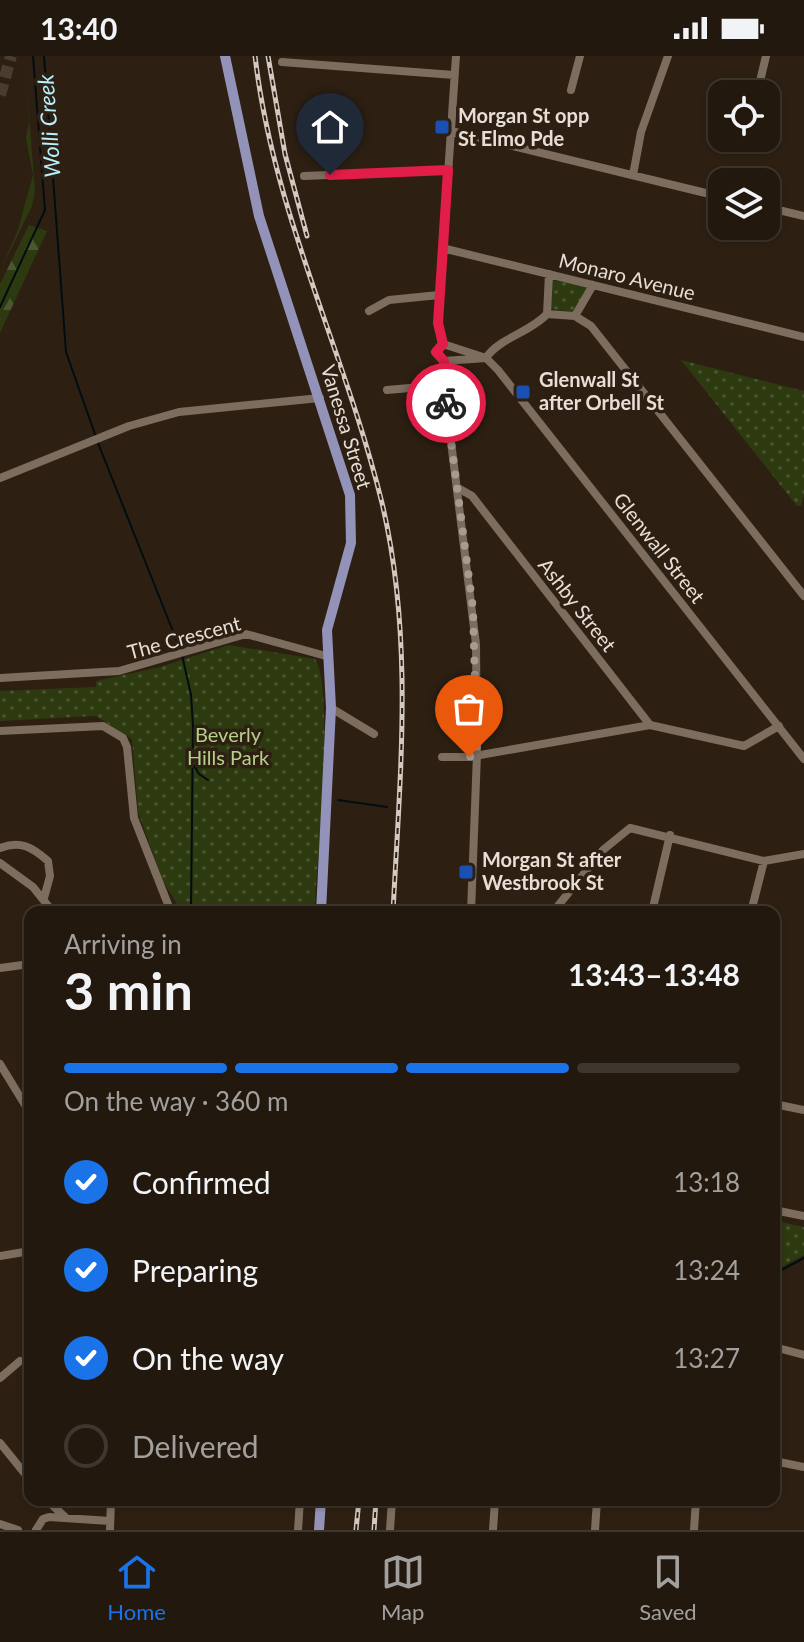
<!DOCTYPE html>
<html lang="en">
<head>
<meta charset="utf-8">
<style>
	:root { --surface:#22180e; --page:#2a2117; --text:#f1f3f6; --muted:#a2a09e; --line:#3f372e; --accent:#1a73e8 }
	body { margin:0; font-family:Lato,sans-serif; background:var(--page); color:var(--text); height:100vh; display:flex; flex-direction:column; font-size:30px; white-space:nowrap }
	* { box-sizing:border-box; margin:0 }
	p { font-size:26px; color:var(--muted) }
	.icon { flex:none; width:44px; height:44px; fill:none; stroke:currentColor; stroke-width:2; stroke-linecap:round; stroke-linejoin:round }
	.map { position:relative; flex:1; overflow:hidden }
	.details { position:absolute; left:24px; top:850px; width:756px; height:600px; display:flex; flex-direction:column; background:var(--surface); border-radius:16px; box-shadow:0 2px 6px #0004,0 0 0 2px var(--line) }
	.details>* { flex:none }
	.tools { position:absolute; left:708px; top:24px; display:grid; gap:16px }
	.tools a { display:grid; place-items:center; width:72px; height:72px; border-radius:16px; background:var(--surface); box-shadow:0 2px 6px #0004,0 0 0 2px var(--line); font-size:40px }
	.pin { position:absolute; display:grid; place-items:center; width:68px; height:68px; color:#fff; margin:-82px -34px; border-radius:50% 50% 50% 0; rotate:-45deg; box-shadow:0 0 8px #0007 }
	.pin .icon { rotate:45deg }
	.courier { position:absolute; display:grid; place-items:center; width:80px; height:80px; margin:-40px; border:6px solid #e11d48; border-radius:50%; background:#fff; color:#222; box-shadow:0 2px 10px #0007 }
	.head em { font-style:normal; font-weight:700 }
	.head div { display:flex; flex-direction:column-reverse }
	.head { display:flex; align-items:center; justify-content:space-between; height:136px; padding:0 40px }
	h1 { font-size:52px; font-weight:700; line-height:60px }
	.bar { display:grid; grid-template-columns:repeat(4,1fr); gap:12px 8px; align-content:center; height:96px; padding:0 40px }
	.bar i { height:10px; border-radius:6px; background:var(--line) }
	.bar .selected { background:var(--accent) }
	.bar p { grid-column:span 4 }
	ol { padding:0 40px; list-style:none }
	li { display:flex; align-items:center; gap:24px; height:88px }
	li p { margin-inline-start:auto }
	li .icon { padding:8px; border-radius:50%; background:var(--accent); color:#fff; stroke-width:4 }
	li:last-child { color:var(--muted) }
	li i { width:44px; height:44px; border:4px solid var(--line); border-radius:50% }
	.status { display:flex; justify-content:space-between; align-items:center; height:56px; padding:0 40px; background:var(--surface); direction:ltr }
	.status svg { height:22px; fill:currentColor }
	.tabs { display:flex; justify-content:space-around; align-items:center; height:112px; border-top:2px solid var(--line); background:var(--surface); font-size:22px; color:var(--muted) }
	.tabs a { display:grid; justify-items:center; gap:4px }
	.tabs .selected { color:var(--accent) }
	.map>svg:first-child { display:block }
	.green { fill:#2d3a10 }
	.forest { fill:url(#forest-firs) }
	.park { fill:url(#park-dots) }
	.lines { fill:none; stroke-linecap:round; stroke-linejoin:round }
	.stream { stroke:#000d11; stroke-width:2 }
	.highway-tunnel { stroke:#493c30; stroke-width:12; stroke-dasharray:12 6; stroke-linecap:butt }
	.minor { stroke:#7d6d5e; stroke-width:8 }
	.major { stroke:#9392b8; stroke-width:10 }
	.rail-casing { stroke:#d4c9c1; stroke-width:5 }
	.rail { stroke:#2d2013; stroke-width:2; stroke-dasharray:6; stroke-linecap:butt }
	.done { stroke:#a79c92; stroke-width:8; stroke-dasharray:0 14.4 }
	.route { stroke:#e11d48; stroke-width:10 }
	.transit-dot { fill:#1a4fb4; stroke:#2d2013; stroke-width:3 }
	.labels { text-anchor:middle; stroke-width:7; stroke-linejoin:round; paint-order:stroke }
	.poi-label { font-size:20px; font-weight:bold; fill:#e8ded6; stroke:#2d2013; text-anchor:start }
	.street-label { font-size:20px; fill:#e8ded6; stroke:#2d2013 }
	.park-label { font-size:20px; fill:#b5d087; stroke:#2d2013 }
	.water-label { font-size:22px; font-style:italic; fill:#b6effd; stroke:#2d2013 }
</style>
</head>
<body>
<div class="status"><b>13:40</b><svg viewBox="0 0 49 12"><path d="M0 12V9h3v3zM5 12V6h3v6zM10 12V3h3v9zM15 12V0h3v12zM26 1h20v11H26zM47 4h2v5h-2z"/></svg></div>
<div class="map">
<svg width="804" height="1474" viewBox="0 0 804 1474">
	<defs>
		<pattern id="forest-firs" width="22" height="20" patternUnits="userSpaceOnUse" patternTransform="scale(2)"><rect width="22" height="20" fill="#2d3a10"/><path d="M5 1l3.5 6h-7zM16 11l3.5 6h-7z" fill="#4b5632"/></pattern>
		<pattern id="park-dots" width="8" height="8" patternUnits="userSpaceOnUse" patternTransform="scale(2)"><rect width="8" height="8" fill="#2d3a10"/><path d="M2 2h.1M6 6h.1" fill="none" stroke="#4b5632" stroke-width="1.8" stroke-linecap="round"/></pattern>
	</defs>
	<rect width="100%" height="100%" fill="#2d2013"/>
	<path class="green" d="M24,0L35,134L32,150L0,215L18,174L33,119L26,82L29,66Z"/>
	<path class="forest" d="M29,169L47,175L0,277V228Z"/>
	<path class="park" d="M552,224L589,230L575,256L551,253Z
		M681,304L804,335V438L801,450H797Z
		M229,589L315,603C335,631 317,812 314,856H182L163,825L138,756L132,683L96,660L0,665V635L96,631V625L160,611Z
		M781,1166L804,1171V1199L774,1215Z"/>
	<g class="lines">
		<path class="stream" d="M44,0L66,296L96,381
			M0,251L45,154L33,0
			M98,387L180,593
			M182,599L191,639L193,669L191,856
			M193,708L199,718L208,724
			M338,744L387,751
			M774,1218L804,1202"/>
		<path class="highway-tunnel" d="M0,39L11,0"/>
		<path class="minor" d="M282,6L454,19
			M571,34L580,0
			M757,38L766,0
			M451,75L722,141
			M633,119L641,76L668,0
			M304,120L448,114
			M766,151L804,160
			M442,192L804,281
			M369,255L389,244L439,239
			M547,258L575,260L591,270L804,540
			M575,260L593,229
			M443,288L486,302L498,314L804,703
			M443,288L438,267L456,0
			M443,288L436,296L444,305
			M444,305V329L476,588L477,698L471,856
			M444,305L486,302C499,282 531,276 547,258L549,218
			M387,334L444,329
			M0,422L129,370L179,356L320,342
			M458,432L472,440L650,669
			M0,622L119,615L246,578L326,600
			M331,652L374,678
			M0,675L103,670L123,682L127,691L134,762L171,856
			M442,701H469L650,669L744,690L779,670
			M0,792C20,784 32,791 48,805L50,820L44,842
			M0,807L33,831L53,856
			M553,856L603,794L630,772L764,805L804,798
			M652,856L670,779
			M751,856L764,805
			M0,912L30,908
			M0,1008L30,1057
			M774,1048L804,1054
			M774,1154L804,1160
			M0,1200L30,1195
			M774,1291L804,1299
			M0,1322L20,1305
			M0,1387L30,1424
			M774,1405L804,1411
			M47,1444L66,1462
			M0,1468L18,1474
			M36,1474L43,1463L49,1461L110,1465
			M110,1474L111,1444
			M298,1474L300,1444
			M390,1474L392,1444
			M493,1474L495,1444
			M595,1474L597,1444
			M694,1474L696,1444"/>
		<path class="major" d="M225,0L259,160L350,439L351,487L327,574L331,652L321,856
			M319,1474L321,1444"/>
		<defs>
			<path id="rail" d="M255,0C273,156 345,296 382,447C414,582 400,719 393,856
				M268,0L285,98L307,180
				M356,1474L359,1444
				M374,1474L376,1444"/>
		</defs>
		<use href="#rail" class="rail-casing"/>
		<use href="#rail" class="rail"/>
	</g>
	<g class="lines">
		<path class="done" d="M446,347L473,553L477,698L469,701"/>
		<path class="route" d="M330,119L448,114L438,267L443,288L436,296L444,305L446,347"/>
	</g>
	<g class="transit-dot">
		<rect x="434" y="63" width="16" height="16" rx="4"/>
		<rect x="515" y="328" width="16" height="16" rx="4"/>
		<rect x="458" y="808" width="16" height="16" rx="4"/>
	</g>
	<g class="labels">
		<g class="poi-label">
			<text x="458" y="67">Morgan St opp<tspan x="458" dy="23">St Elmo Pde</tspan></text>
			<text x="539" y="331">Glenwall St<tspan x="539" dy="23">after Orbell St</tspan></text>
			<text x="482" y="811">Morgan St after<tspan x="482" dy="23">Westbrook St</tspan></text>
		</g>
		<g class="street-label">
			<text transform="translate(627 221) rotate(14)" y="7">Monaro Avenue</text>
			<text transform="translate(346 371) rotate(73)" y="7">Vanessa Street</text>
			<text transform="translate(659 492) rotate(52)" y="7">Glenwall Street</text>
			<text transform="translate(577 549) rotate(52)" y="7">Ashby Street</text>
			<text transform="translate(184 582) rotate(-15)" y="7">The Crescent</text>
		</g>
		<g class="park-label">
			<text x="228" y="686">Beverly<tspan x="228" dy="23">Hills Park</tspan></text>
		</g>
		<g class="water-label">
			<text transform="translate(49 70) rotate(-94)" y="8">Wolli Creek</text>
		</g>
	</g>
</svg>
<div class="tools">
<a><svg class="icon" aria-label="locate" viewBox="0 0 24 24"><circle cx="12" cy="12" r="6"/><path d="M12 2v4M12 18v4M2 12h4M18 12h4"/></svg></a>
<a><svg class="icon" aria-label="layers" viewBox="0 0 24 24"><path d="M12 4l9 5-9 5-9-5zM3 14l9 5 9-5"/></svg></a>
</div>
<div class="pin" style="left:469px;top:701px;background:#ea580c"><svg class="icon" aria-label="bag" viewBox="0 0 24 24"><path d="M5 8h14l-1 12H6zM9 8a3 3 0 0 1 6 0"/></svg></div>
<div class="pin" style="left:330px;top:119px;background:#1f2937"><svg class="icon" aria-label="home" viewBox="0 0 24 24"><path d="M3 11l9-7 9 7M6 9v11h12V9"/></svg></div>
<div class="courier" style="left:446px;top:347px"><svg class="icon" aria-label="bike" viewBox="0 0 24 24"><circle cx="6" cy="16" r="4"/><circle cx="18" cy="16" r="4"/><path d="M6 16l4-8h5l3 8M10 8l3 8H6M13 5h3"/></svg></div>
<section class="details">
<div class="head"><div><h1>3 min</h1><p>Arriving in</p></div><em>13:43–13:48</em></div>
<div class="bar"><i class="selected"></i><i class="selected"></i><i class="selected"></i><i></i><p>On the way · 360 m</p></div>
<ol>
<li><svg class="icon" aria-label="check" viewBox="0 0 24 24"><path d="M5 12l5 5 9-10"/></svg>Confirmed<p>13:18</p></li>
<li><svg class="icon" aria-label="check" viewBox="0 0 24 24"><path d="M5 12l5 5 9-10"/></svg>Preparing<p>13:24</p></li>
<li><svg class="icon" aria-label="check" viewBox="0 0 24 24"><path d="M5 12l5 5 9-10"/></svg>On the way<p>13:27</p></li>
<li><i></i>Delivered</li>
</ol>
</section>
</div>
<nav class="tabs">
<a class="selected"><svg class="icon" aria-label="home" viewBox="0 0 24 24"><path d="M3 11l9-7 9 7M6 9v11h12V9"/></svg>Home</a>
<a><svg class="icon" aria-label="map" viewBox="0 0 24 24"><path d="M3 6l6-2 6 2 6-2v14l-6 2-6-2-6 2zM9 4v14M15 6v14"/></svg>Map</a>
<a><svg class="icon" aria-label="saved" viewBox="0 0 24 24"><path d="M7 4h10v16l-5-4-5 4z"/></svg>Saved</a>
</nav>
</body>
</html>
